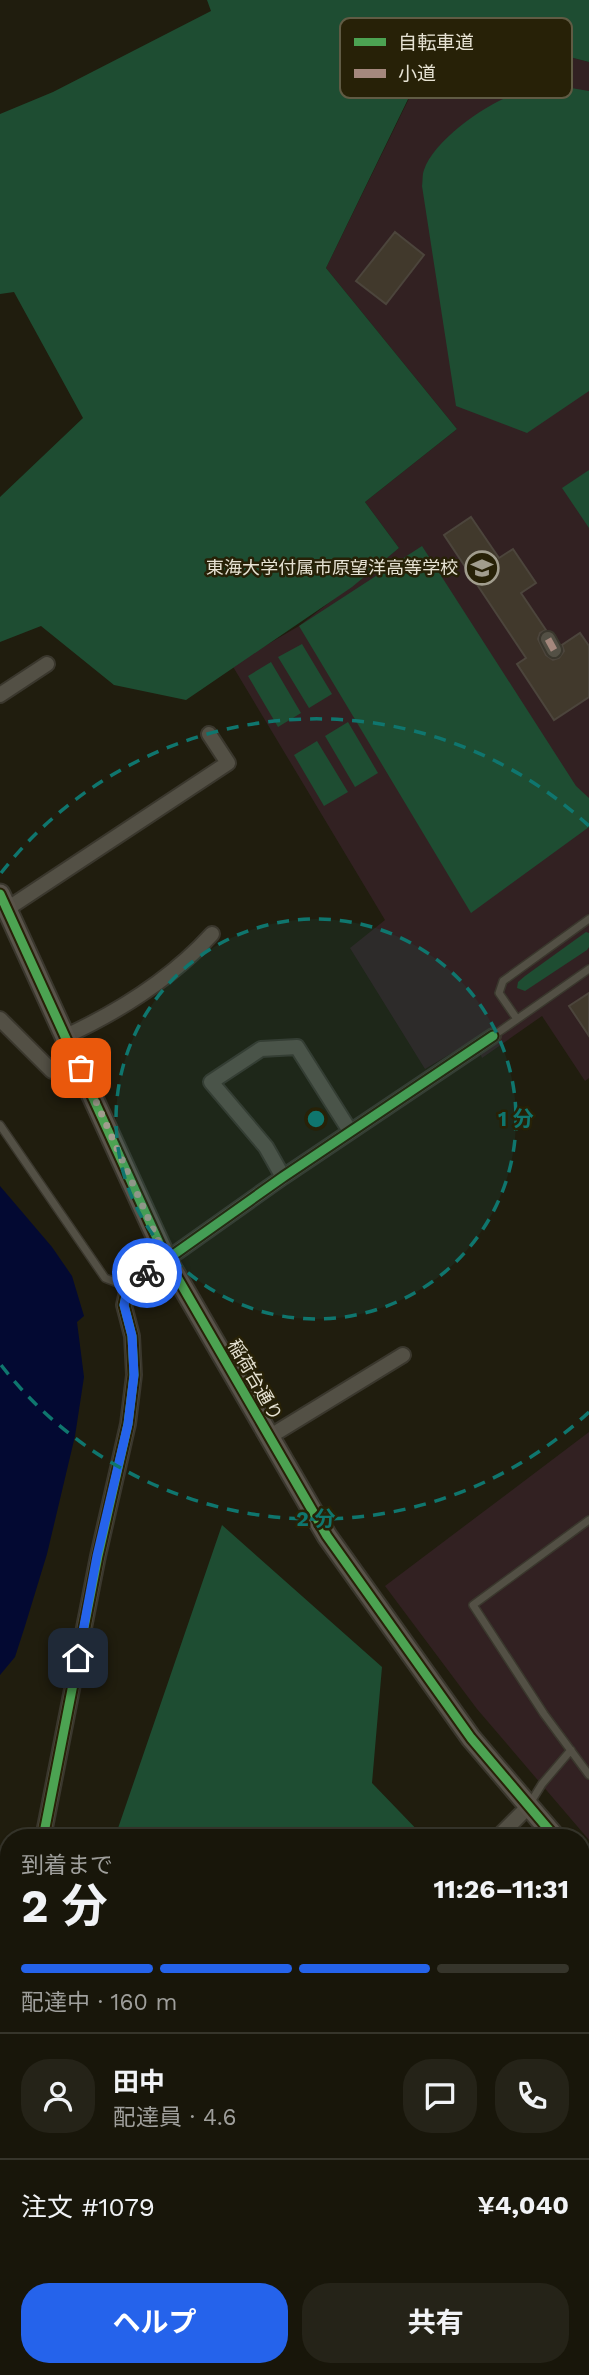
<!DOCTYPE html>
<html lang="ja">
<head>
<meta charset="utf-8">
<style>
	:root { --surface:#18160a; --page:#252318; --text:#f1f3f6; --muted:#9f9f9c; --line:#36352b; --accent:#2563eb }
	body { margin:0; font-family:"Work Sans","Noto Sans JP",sans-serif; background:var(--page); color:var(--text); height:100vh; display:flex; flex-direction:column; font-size:26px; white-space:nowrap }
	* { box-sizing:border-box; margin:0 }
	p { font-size:23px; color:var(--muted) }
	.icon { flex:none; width:38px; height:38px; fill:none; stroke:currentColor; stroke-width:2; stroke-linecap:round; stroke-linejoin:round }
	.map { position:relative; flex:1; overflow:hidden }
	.details { position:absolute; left:0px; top:1829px; width:590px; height:548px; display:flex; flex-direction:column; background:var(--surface); border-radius:28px 28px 0 0; box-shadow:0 2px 5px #0004,0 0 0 2px var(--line) }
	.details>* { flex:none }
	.pin { position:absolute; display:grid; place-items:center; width:60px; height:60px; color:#fff; margin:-30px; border-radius:14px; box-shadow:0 4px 10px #0006 }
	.courier { position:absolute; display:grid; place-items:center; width:70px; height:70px; margin:-35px; border:5px solid #2563eb; border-radius:50%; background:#fff; color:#222; box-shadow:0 2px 9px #0007 }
	.headline em { font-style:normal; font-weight:700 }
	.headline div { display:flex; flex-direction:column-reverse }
	.headline { display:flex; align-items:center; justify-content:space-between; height:119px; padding:0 21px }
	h1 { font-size:46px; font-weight:700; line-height:52px }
	.bar { display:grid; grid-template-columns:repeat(4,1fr); gap:10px 7px; align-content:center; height:84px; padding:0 21px }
	.bar i { height:9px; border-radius:5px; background:var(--line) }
	.bar .selected { background:var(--accent) }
	.bar p { grid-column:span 4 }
	.line { display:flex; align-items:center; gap:18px; padding:0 21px; border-top:2px solid var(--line) }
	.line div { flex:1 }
	.round { display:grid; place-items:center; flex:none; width:74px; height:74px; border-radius:28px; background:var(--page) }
	.cta { display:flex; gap:14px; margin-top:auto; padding:14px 21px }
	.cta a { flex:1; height:80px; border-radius:28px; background:var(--accent); color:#fff; font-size:28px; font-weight:700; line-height:80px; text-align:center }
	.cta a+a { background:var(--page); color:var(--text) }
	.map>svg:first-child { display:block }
	.education { fill:#322122 }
	.green { fill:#1e4d32 }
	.water { fill:#030932 }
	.building { fill:#41392c; stroke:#4c453c; stroke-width:2 }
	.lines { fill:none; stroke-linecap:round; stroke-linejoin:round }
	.lane-casing { stroke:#3a372d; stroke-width:10 }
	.street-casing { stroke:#3a372d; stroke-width:18 }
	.secondary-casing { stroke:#3a372d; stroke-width:23 }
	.lane { stroke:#535045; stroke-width:7 }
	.street { stroke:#535045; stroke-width:14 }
	.secondary { stroke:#59534a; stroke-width:19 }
	.quiet { stroke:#a5887d; stroke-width:7; stroke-dasharray:14 7; stroke-linecap:butt }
	.cycleway-casing { stroke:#272107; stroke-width:13 }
	.cycleway { stroke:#4ca352; stroke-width:9 }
	.done { stroke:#a19d8e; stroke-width:7; stroke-dasharray:0 12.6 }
	.route { stroke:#2563eb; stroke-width:9 }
	.ring { fill:none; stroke:#0f766e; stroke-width:3.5; stroke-dasharray:12 9 }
	.labels { text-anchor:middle; stroke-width:5; stroke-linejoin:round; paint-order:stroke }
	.poi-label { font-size:18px; fill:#e6e2d3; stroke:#272107; text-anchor:end }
	.street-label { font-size:18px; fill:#e6e2d3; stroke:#272107 }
	.key { fill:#272107; stroke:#605b44; stroke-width:2 }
	.key-label { font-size:19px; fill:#e6e2d3 }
	.centre { fill:#0f766e; stroke:#272107; stroke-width:3.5 }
	.ring-label { font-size:21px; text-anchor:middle; font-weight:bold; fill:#0f766e; stroke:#272107; stroke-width:5; stroke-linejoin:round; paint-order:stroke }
</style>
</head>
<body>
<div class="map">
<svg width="589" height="2375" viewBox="0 0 589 2375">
	<rect width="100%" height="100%" fill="#201d0e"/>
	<path class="education" d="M445,25L589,62V1078L585,1081L542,1016L482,1058L475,1039L425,1069L350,948L385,920L232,665L299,626L399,548L365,502L457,429L326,268Z
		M589,1432V1840L477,1709L385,1586Z"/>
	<path class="green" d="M207,0H589V62L444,25L326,268L457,429L365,502L399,548L352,587L186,700L114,685L41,626L0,642V497L83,418L14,292L0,294V114L53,92L211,11Z
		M571,88L589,91V391L527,433L456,406L422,186C423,181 422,175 424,170C433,142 484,105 511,96C530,90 551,89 571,88Z
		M589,470V528L562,488Z
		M422,546L576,786L589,798V827L471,913L299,626Z
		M302,644L332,694L309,708L278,657Z
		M271,662L301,713L278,727L248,676Z
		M348,722L378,773L355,787L325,736Z
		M317,741L348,792L324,806L294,755Z
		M586,932L589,933V947L587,950L525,991L517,988L518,982L525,976Z
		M222,1525L382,1667L372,1783L424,1837H115Z"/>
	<path class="water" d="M0,1186L52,1247L72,1276L84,1316L77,1322L84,1377L75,1436L47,1554L25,1626L15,1657L0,1675Z"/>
	<path class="building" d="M395,232L424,255L386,304L356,281Z
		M471,517L499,558L513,549L536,583L521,593L546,630L540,633L538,639L546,655L553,660L559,658L564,651L562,645L580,633L589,646V697L554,720L517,664L526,658L444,535Z
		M589,993V1036L569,1006Z"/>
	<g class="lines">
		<defs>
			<path id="lane" d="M517,1019L499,993L503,981L589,919
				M493,1036L589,969
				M0,1125L105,1278L128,1287
				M589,1520L473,1605L544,1714L589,1775
				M529,1805L542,1784L571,1750
				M0,2003L2,2008L3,2114L0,2118"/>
			<path id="street" d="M548,639L554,650
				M0,695L47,664
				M7,909L228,763L209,734
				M0,1019L52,1071H71L81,1068
				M66,1036C120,1011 172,978 212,934
				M283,1177L266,1147L211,1082L261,1049L297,1047L350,1131
				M269,1437L403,1355
				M43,1838L98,1556L128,1424L134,1375L132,1336L124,1305L128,1287L283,1177L493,1036
				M497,1838L528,1807
				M581,2050L589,2060
				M35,2368V2375
				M389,2368L395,2375
				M540,2368L547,2375"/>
			<path id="secondary" d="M0,894L166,1258L327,1536L471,1738L556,1838
				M581,1864L589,1873"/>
		</defs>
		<use href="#lane" class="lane-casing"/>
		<use href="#street" class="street-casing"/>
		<use href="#secondary" class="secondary-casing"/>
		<use href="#lane" class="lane"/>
		<use href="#street" class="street"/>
		<use href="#secondary" class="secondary"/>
		<path class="quiet" d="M548,639L554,650"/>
		<defs>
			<path id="cycleway" d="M0,894L166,1258L327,1536L471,1738L556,1838
				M43,1838L98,1556L128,1424L134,1375L132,1336L124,1305L128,1287L283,1177L493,1036"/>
		</defs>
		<use href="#cycleway" class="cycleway-casing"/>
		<use href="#cycleway" class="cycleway"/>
	</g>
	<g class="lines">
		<path class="done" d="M81,1068L166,1258L147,1273"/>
		<path class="route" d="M78,1658L97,1556L128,1424L134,1375L132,1336L124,1305L128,1287L147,1273"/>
	</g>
	<circle cx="316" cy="1119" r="200" fill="#0f766e" fill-opacity=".12"/>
	<g class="ring">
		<circle cx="316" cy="1119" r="200"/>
		<path d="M589 1412A400 400 0 0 1 1 1365M1 873A400 400 0 0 1 589 826"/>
	</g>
	<defs>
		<symbol id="school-ring" viewBox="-11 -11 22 22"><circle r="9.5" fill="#272107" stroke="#a19d8e" stroke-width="1.5"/><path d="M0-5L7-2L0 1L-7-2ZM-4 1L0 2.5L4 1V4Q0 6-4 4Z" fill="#a19d8e"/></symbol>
	</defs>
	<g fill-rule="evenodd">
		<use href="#school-ring" x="463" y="549" width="38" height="38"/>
	</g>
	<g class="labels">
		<g class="poi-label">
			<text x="458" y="574">東海大学付属市原望洋高等学校</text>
		</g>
		<g class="street-label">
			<text transform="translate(255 1380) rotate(60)" y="6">稲荷台通り</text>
		</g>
	</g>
	<rect x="340" y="18" width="232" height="80" rx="10" class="key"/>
	<rect x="354" y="38" width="32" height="8" fill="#4ca352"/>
	<rect x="354" y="69" width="32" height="9" fill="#a5887d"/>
	<g class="key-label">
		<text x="398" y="49">自転車道</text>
		<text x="398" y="80">小道</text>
	</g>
	<circle cx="316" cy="1119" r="10" class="centre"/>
	<g class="ring-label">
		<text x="516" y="1126">1 分</text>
		<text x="316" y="1526">2 分</text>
	</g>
</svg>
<div class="pin" style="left:81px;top:1068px;background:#ea580c"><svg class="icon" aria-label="bag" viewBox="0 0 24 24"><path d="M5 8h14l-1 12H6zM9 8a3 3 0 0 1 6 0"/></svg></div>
<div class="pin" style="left:78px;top:1658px;background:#1f2937"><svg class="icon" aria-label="home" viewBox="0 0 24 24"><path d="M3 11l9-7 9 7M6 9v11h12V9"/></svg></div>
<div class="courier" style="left:147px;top:1273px"><svg class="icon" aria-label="bike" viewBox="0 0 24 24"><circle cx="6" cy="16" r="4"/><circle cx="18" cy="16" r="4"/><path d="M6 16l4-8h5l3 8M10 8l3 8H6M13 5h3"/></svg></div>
<section class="details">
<div class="headline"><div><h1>2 分</h1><p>到着まで</p></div><em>11:26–11:31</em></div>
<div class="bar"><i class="selected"></i><i class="selected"></i><i class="selected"></i><i></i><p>配達中 · 160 m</p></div>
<div class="line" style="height:126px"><a class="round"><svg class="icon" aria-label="person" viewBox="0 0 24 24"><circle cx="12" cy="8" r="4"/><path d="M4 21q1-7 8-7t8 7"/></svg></a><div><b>田中</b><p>配達員 · 4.6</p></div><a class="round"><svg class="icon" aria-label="chat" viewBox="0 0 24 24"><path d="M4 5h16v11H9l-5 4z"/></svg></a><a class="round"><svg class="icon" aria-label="phone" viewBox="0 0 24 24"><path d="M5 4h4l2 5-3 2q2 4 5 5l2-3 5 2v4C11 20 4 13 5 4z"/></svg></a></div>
<div class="line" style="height:91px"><div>注文 #1079</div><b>¥4,040</b></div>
<div class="cta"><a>ヘルプ</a><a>共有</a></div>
</section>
</div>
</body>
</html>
